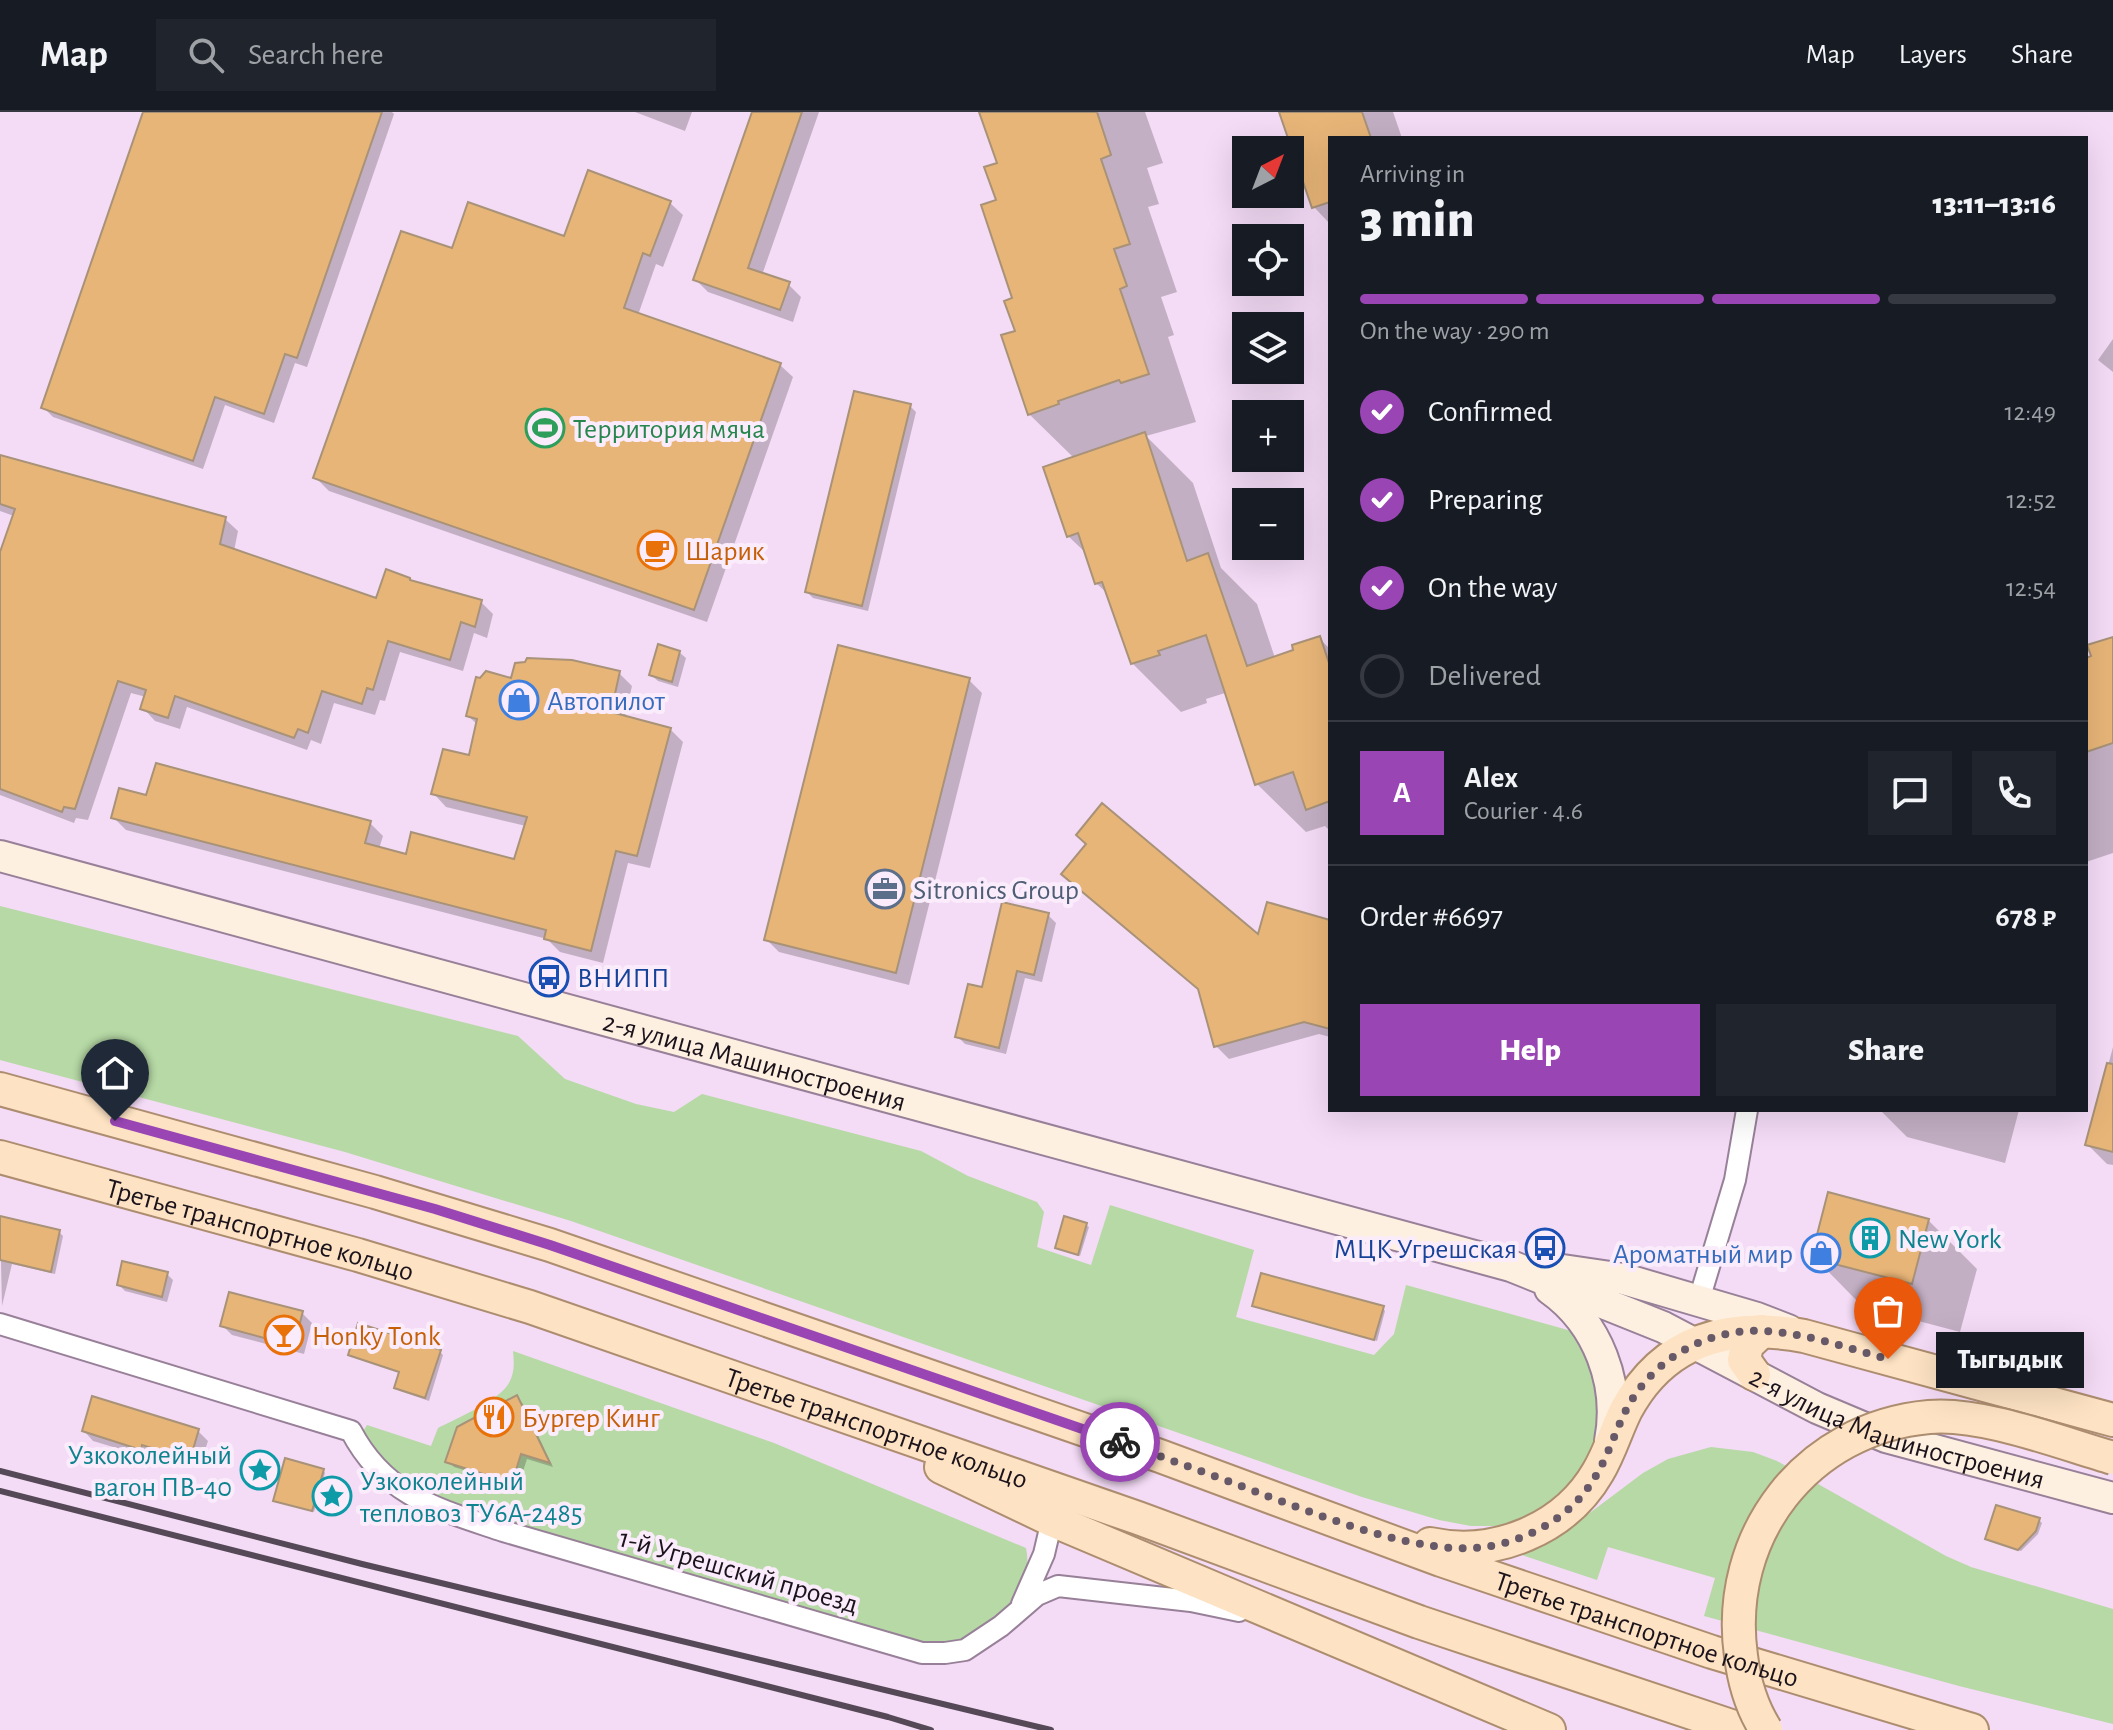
<!DOCTYPE html>
<html lang="en">
<head>
<meta charset="utf-8">
<style>
	:root { --surface:#171b24; --page:#20242c; --text:#f1f3f6; --muted:#9ea1a6; --line:#363941; --accent:#9945b4 }
	body { margin:0; font-family:"Alegreya Sans",sans-serif; background:var(--page); color:var(--text); height:100vh; display:flex; flex-direction:column; font-size:30px; white-space:nowrap }
	* { box-sizing:border-box; margin:0 }
	p { font-size:26px; color:var(--muted) }
	.icon { flex:none; width:44px; height:44px; fill:none; stroke:currentColor; stroke-width:2; stroke-linecap:round; stroke-linejoin:round }
	.map { position:relative; flex:1; overflow:hidden }
	.details { position:absolute; left:1328px; top:24px; width:760px; height:976px; display:flex; flex-direction:column; background:var(--surface); border-radius:0px; box-shadow:0 8px 32px #0002 }
	.details>* { flex:none }
	.needle { width:52px; rotate:42deg }
	.controls { position:absolute; left:1232px; top:24px; display:grid; gap:16px }
	.controls a { display:grid; place-items:center; width:72px; height:72px; border-radius:0px; background:var(--surface); box-shadow:0 8px 32px #0002; font-size:40px }
	.pin { position:absolute; display:grid; place-items:center; width:68px; height:68px; color:#fff; margin:-82px -34px; border-radius:50% 50% 50% 0; rotate:-45deg; box-shadow:0 0 8px #0007 }
	.pin .icon { rotate:45deg }
	.courier { position:absolute; display:grid; place-items:center; width:80px; height:80px; margin:-40px; border:6px solid #9945b4; border-radius:50%; background:#fff; color:#222; box-shadow:0 2px 10px #0007 }
	.bubble { position:absolute; height:56px; border-radius:0px; background:var(--surface); box-shadow:0 8px 32px #0002; font-size:26px; font-weight:800; line-height:56px; text-align:center }
	.head em { font-style:normal; font-weight:800 }
	.head div { display:flex; flex-direction:column-reverse }
	.head { display:flex; align-items:center; justify-content:space-between; height:136px; padding:0 32px }
	h1 { font-size:52px; font-weight:800; line-height:60px }
	.bar { display:grid; grid-template-columns:repeat(4,1fr); gap:12px 8px; align-content:center; height:96px; padding:0 32px }
	.bar i { height:10px; border-radius:6px; background:var(--line) }
	.bar .active { background:var(--accent) }
	.bar p { grid-column:span 4 }
	.line { display:flex; align-items:center; gap:20px; padding:0 32px; border-top:2px solid var(--line) }
	.line div { flex:1 }
	.round { display:grid; place-items:center; flex:none; width:84px; height:84px; border-radius:0px; background:var(--page) }
	ol { padding:0 32px; list-style:none }
	li { display:flex; align-items:center; gap:24px; height:88px }
	li p { margin-inline-start:auto }
	li .icon { padding:8px; border-radius:50%; background:var(--accent); color:#fff; stroke-width:4 }
	li:last-child { color:var(--muted) }
	li i { width:44px; height:44px; border:4px solid var(--line); border-radius:50% }
	.button { display:flex; gap:16px; margin-top:auto; padding:16px 32px }
	.button a { flex:1; height:92px; border-radius:0px; background:var(--accent); color:#fff; font-size:32px; font-weight:800; line-height:92px; text-align:center }
	.button a+a { background:var(--page); color:var(--text) }
	header { display:flex; align-items:center; gap:48px; box-sizing:border-box; height:112px; padding:0 40px; background:var(--surface); border-bottom:2px solid var(--line) }
	header strong { font-size:38px }
	nav { display:flex; gap:44px; margin-inline-start:auto; font-size:28px }
	.search { width:560px; height:72px; background:var(--page); display:flex; align-items:center; gap:20px; box-sizing:border-box; padding:0 28px; border-radius:0px; color:var(--muted); font-size:30px }
	.map>svg:first-child { display:block }
	.green { fill:#b6d9a5 }
	.shadow { fill:#0003 }
	.building { fill:#e8b578; stroke:#a89278; stroke-width:2 }
	.lines { fill:none; stroke-linecap:round; stroke-linejoin:round }
	.street-casing { stroke:#978098; stroke-width:24 }
	.secondary-casing { stroke:#978098; stroke-width:34 }
	.primary-casing { stroke:#ad8d6f; stroke-width:36 }
	.street { stroke:#fff; stroke-width:20 }
	.secondary { stroke:#fef0e1; stroke-width:30 }
	.primary { stroke:#fde2c3; stroke-width:32 }
	.rail { stroke:#564957; stroke-width:6 }
	.primary-bridge-casing { stroke:#ad8d6f; stroke-width:36; stroke-linecap:butt }
	.primary-bridge { stroke:#fde2c3; stroke-width:32 }
	.done { stroke:#675968; stroke-width:8; stroke-dasharray:0 14.4 }
	.route { stroke:#9945b4; stroke-width:10 }
	.labels { text-anchor:middle; stroke-width:8; stroke-linejoin:round; paint-order:stroke }
	.leisure-label { font-size:28px; fill:#27864d; stroke:#fbecfc; text-anchor:start }
	.food-label { font-size:28px; fill:#c56008; stroke:#fbecfc; text-anchor:start }
	.shop-label { font-size:28px; fill:#366cbe; stroke:#fbecfc; text-anchor:start }
	.service-label { font-size:28px; fill:#4e5e75; stroke:#fbecfc; text-anchor:start }
	.transit-label { font-size:28px; fill:#164399; stroke:#fbecfc; text-anchor:start }
	.street-label { font-size:28px; fill:#1b131c; stroke:#fbecfc }
	.culture-label { font-size:28px; fill:#0d838f; stroke:#fbecfc; text-anchor:start }
</style>
</head>
<body>
<header>
<strong>Map</strong>
<div class="search"><svg class="icon" aria-label="search" viewBox="0 0 24 24"><circle cx="10" cy="10" r="6"/><path d="M15 15l6 6"/></svg>Search here</div>
<nav><a>Map</a><a>Layers</a><a>Share</a></nav>
</header>
<div class="map">
<svg width="2113" height="1618" viewBox="0 0 2113 1618">
	<rect width="100%" height="100%" fill="#f4dbf6"/>
	<path class="green" d="M0,794L518,924L565,967L636,992L674,1000L702,982L921,1039L968,1064L1037,1090L1044,1100L1037,1135L1091,1153L1110,1093L1254,1138L1236,1205L1374,1243L1394,1222L1406,1173L1575,1220L1587,1236L1601,1296L1596,1335L1560,1387L1525,1407L1500,1414H1471L1439,1408L1362,1385L571,1109L345,1040L0,948Z
		M513,1239L774,1331L1026,1436C1034,1474 1005,1502 976,1521C971,1524 965,1529 960,1531C949,1534 933,1531 922,1531L442,1391L397,1367L361,1323L367,1313L431,1334L438,1316C457,1306 499,1289 509,1271C515,1260 514,1250 513,1239Z
		M1711,1335L1753,1340L1777,1349L1946,1444L1971,1455L2113,1497V1612L1959,1574L1704,1504L1715,1466L1608,1435L1597,1468L1519,1442L1555,1427L1643,1361L1668,1347Z"/>
	<path class="shadow" d="M145,0H392L394,2L307,255L295,251L274,311L225,293L203,357L53,305L43,295Z
		M635,0H692L685,19Z
		M754,0H819L762,163L788,172L801,185L793,210L708,180L695,167Z
		M981,0H1145L1163,51L1147,56L1159,92L1148,95L1177,180L1161,185L1174,223L1168,225L1196,310L1146,324L1193,371L1221,456L1257,492L1275,546L1296,539L1319,526L1330,537V719L1325,714L1306,720L1257,672L1225,581L1206,587L1207,591L1181,600L1132,551L1110,484L1096,471L1087,442L1068,424L1074,346L1029,302L1015,187L998,89L999,52Z
		M1281,0H1393L1402,26H1330V112L1314,95Z
		M670,91L683,103L663,155L656,152L638,203L780,253L793,265L707,510L329,379L316,366L453,139L565,126Z
		M2113,227V260L2098,248Z
		M910,294L916,300L868,499L813,486L807,480Z
		M0,345L225,407L238,419L234,439L377,489L409,468L481,490L493,502L487,526L474,521L463,559L400,540L385,589L380,588L375,603L334,591L321,632L311,628L307,638L187,595L180,617L155,609L143,596L146,585L131,581L88,708L76,706L74,711L0,683V437H3L14,404L0,399Z
		M2113,527V741L2086,750V548Z
		M679,540L686,546L678,575L658,569L651,563Z
		M527,552L619,561L632,574L625,605L670,617L683,630L650,756L628,751L603,851L560,840L547,827L126,718L113,705L148,685L370,711L383,724L379,737L407,745L516,750L526,714L446,695L434,682L470,645L478,613L468,604L512,568Z
		M969,568L982,581L909,873L779,840L766,827Z
		M1063,762L1259,826L1330,810V925L1319,922L1229,947L1216,934L1201,879Z
		M1048,803L1056,811L1042,870L1025,866L1006,942L965,932L957,924L983,877Z
		M2113,935V1053L2107,1052L2087,1032Z
		M1880,998H2019L2005,1051L1907,1025Z
		M0,1106L59,1120L63,1124L55,1162L12,1152L2,1194Z
		M1928,1108L1977,1157L1960,1220L1862,1194L1814,1145Z
		M1086,1113L1089,1115L1080,1144L1057,1135Z
		M167,1162L173,1168L167,1190L125,1179L119,1173Z
		M1254,1194L1383,1196L1385,1199L1377,1229Z
		M302,1201L312,1211L304,1242L232,1223L223,1214Z
		M440,1240L443,1243L429,1289L400,1279L396,1276L401,1261L350,1242Z
		M517,1286L523,1292L553,1355L527,1347L518,1375L454,1355L448,1349Z
		M84,1319H198L208,1329L199,1356L152,1342L150,1346L93,1329Z
		M323,1358L325,1361L314,1400L276,1388Z
		M2039,1408L2042,1411L2038,1422L2021,1439L1988,1427Z"/>
	<path class="building" d="M143,0H382L297,246L285,242L264,302L215,285L193,349L41,296Z
		M752,0H802L748,156L790,170L780,198L693,168Z
		M979,0H1097L1111,43L1101,47L1130,132L1114,137L1127,174L1120,177L1149,262L1121,271L1119,268L1058,289L1059,292L1028,303L1001,223L1015,219L1004,189L1012,186L981,93L996,88L984,55L997,51Z
		M1279,0H1362L1371,26H1330V90L1312,96Z
		M588,58L671,89L650,144L643,141L624,196L781,251L694,498L313,366L401,119L452,136L468,90L564,124Z
		M854,279L911,292L862,494L805,480Z
		M1145,320L1187,449L1208,441L1247,554L1293,538L1292,533L1320,524L1330,554V689L1306,698L1293,660L1255,673L1206,523L1158,539L1160,543L1131,552L1102,470L1095,472L1078,421L1067,425L1043,355Z
		M0,343L226,405L220,432L376,486L386,457L410,466V468L482,488L475,515L461,510L450,548L388,529L373,578L367,576L362,592L322,579L308,621L298,617L294,626L175,584L168,606L140,597L146,578L118,569L75,697L64,695L62,700L0,677V440L15,397L0,392Z
		M2113,525V631L2086,640V546L2091,544L2087,533Z
		M658,532L680,539L672,570L649,563Z
		M838,533L970,566L896,861L764,828Z
		M527,546L572,548L620,559L611,600L671,616L637,744L616,739L591,839L544,827L546,818L111,706L119,676L146,683L156,651L371,709L365,731L406,742L411,720L514,747L527,705L431,682L443,637L469,643L477,607L466,604L476,565L480,566L486,559L511,566L515,551L525,550Z
		M1102,691L1258,822L1267,790L1330,808V917L1304,910L1214,935L1198,877L1061,762L1086,732L1076,723Z
		M1002,790L1049,801L1034,863L1017,859L999,936L955,925L968,872L982,875Z
		M2107,951L2113,952V1040L2085,1033Z
		M1828,1080L1929,1107L1912,1172L1811,1146Z
		M0,1104L60,1118L51,1160L0,1148Z
		M1064,1104L1087,1111L1078,1143L1055,1136Z
		M122,1149L168,1160L162,1185L117,1173Z
		M1261,1161L1384,1194L1374,1228L1252,1194Z
		M229,1180L303,1199L294,1234L220,1214Z
		M358,1211L441,1238L425,1286L394,1276L399,1260L348,1243Z
		M517,1283L550,1351L521,1342L512,1371L445,1350L457,1315Z
		M92,1284L199,1317L190,1348L142,1333L141,1338L82,1319Z
		M285,1346L324,1357L312,1399L273,1389Z
		M1996,1393L2040,1406L2036,1419L2018,1438L1985,1427Z"/>
	<g class="lines">
		<defs>
			<path id="street" d="M1699,1188L1735,1068L1747,998
				M0,1212L351,1319C385,1384 438,1397 503,1419L922,1541H945L965,1538L1001,1514L1037,1483L1058,1474L1191,1489L1239,1499
				M1022,1492L1044,1442L1052,1408"/>
			<g id="secondary">
				<path id="s1" d="M0,744L1511,1154L1663,1215L1817,1296L1886,1325L2113,1386"/>
				<path d="M1549,1156L1624,1167L1757,1206L1788,1218"/>
				<path d="M1550,1177C1598,1211 1621,1272 1610,1329"/>
			</g>
			<g id="primary">
				<path id="s2" d="M0,977L375,1080L550,1133L1160,1344L1441,1448L1556,1487L1712,1540L1972,1618"/>
				<path id="s3" d="M0,1045L358,1143L530,1195L1138,1406L1419,1510L1743,1618"/>
				<path d="M1754,1262L1744,1248L1747,1233L1762,1219"/>
				<path d="M941,1355L1052,1408L1549,1618"/>
				<path d="M1430,1432C1495,1446 1565,1417 1598,1360C1610,1340 1616,1318 1626,1298C1664,1227 1730,1210 1804,1224L2113,1308"/>
			</g>
		</defs>
		<use href="#street" class="street-casing"/>
		<use href="#secondary" class="secondary-casing"/>
		<use href="#primary" class="primary-casing"/>
		<use href="#street" class="street"/>
		<use href="#secondary" class="secondary"/>
		<use href="#primary" class="primary"/>
		<path class="rail" d="M0,1359L362,1452L1051,1618
			M0,1379L888,1605L931,1618"/>
		<defs>
			<path id="primary-bridge" d="M1766,1618C1752,1596 1744,1569 1741,1544C1724,1423 1807,1316 1929,1305C1982,1300 2061,1331 2113,1346"/>
		</defs>
		<use href="#primary-bridge" class="primary-bridge-casing"/>
		<use href="#primary-bridge" class="primary-bridge"/>
	</g>
	<g class="lines">
		<path class="done" d="M1120,1330C1168,1347 1215,1364 1262,1382C1324,1405 1420,1444 1485,1435C1522,1430 1561,1410 1584,1381C1604,1357 1612,1327 1625,1300C1651,1248 1706,1216 1764,1219C1806,1221 1847,1236 1888,1247"/>
		<path class="route" d="M115,1009L435,1097L550,1133L1120,1330"/>
	</g>
	<defs>
		<symbol id="stadium-ring" viewBox="-11 -11 22 22"><circle r="9.5" fill="#fbecfc" stroke="#2e9e5b" stroke-width="1.5"/><path d="M0-5a6.5 5 0 1 0 0 10a6.5 5 0 1 0 0-10ZM-3.5-1.8h7v3.6h-7Z" fill="#2e9e5b"/></symbol>
		<symbol id="cafe-ring" viewBox="-11 -11 22 22"><circle r="9.5" fill="#fbecfc" stroke="#e8710a" stroke-width="1.5"/><path d="M-5.5-4.5H6V0H3Q3 3.5 0 3.5H-2.5Q-5.5 3.5-5.5 0ZM3-3.2v2h1.7v-2ZM-6 4.5H4V6H-6Z" fill="#e8710a"/></symbol>
		<symbol id="shop-ring" viewBox="-11 -11 22 22"><circle r="9.5" fill="#fbecfc" stroke="#3f7fe0" stroke-width="1.5"/><path d="M-5-2.5h2.3a2.7 3.5 0 0 1 5.4 0H5L5.5 6h-11ZM-1.5-2.5h3a1.5 2.3 0 0 0-3 0Z" fill="#3f7fe0"/></symbol>
		<symbol id="office-ring" viewBox="-11 -11 22 22"><circle r="9.5" fill="#fbecfc" stroke="#5c6f8a" stroke-width="1.5"/><path d="M-6-3h4V-5.5h4V-3h4V5H-6ZM-1-4.5V-3h2v-1.5ZM-6 0V1H6V0Z" fill="#5c6f8a"/></symbol>
		<symbol id="bus-ring" viewBox="-11 -11 22 22"><circle r="9.5" fill="#fbecfc" stroke="#1a4fb4" stroke-width="1.5"/><path d="M-5-6H5V4H4V6H2V4H-2V6H-4V4H-5ZM-3.5-4V0h7V-4ZM-3.5 1.2v1.5H-2V1.2ZM2 1.2v1.5H3.5V1.2Z" fill="#1a4fb4"/></symbol>
		<symbol id="building-ring" viewBox="-11 -11 22 22"><circle r="9.5" fill="#fbecfc" stroke="#0f9aa8" stroke-width="1.5"/><path d="M-4-6H4V6H1V3H-1V6H-4ZM-2.5-4.3h1.7v1.8h-1.7ZM.8-4.3h1.7v1.8H.8ZM-2.5-1h1.7V.8h-1.7ZM.8-1h1.7V.8H.8Z" fill="#0f9aa8"/></symbol>
		<symbol id="bar-ring" viewBox="-11 -11 22 22"><circle r="9.5" fill="#fbecfc" stroke="#e8710a" stroke-width="1.5"/><path d="M-6-5H6L.8 .8V4.5H3.5V6h-7V4.5H-.8V.8Z" fill="#e8710a"/></symbol>
		<symbol id="restaurant-ring" viewBox="-11 -11 22 22"><circle r="9.5" fill="#fbecfc" stroke="#e8710a" stroke-width="1.5"/><path d="M-5-6h1v4h1v-4h1v4h1v-4h1v5L-1.5 .5V6h-2V.5L-5-1ZM5-6V6H3V1.5H1.5Q1.5-4 5-6Z" fill="#e8710a"/></symbol>
		<symbol id="sight-ring" viewBox="-11 -11 22 22"><circle r="9.5" fill="#fbecfc" stroke="#0f9aa8" stroke-width="1.5"/><path d="M0-6L1.8-2.2L6-1.7L2.9 1.2L3.7 5.4L0 3.3L-3.7 5.4L-2.9 1.2L-6-1.7L-1.8-2.2Z" fill="#0f9aa8"/></symbol>
	</defs>
	<g fill-rule="evenodd">
		<use href="#stadium-ring" x="523" y="294" width="44" height="44"/>
		<use href="#cafe-ring" x="635" y="416" width="44" height="44"/>
		<use href="#shop-ring" x="497" y="566" width="44" height="44"/>
		<use href="#office-ring" x="863" y="755" width="44" height="44"/>
		<use href="#bus-ring" x="527" y="843" width="44" height="44"/>
		<use href="#building-ring" x="1848" y="1104" width="44" height="44"/>
		<use href="#bus-ring" x="1523" y="1114" width="44" height="44"/>
		<use href="#shop-ring" x="1799" y="1119" width="44" height="44"/>
		<use href="#bar-ring" x="262" y="1201" width="44" height="44"/>
		<use href="#restaurant-ring" x="472" y="1283" width="44" height="44"/>
		<use href="#sight-ring" x="238" y="1336" width="44" height="44"/>
		<use href="#sight-ring" x="310" y="1362" width="44" height="44"/>
	</g>
	<g class="labels">
		<g class="leisure-label">
			<text x="573" y="326">Территория мяча</text>
		</g>
		<g class="food-label">
			<text x="685" y="448">Шарик</text>
			<text x="312" y="1233">Honky Tonk</text>
			<text x="522" y="1315">Бургер Кинг</text>
		</g>
		<g class="shop-label">
			<text x="547" y="598">Автопилот</text>
			<text x="1793" y="1151" text-anchor="end">Ароматный мир</text>
		</g>
		<g class="service-label">
			<text x="913" y="787">Sitronics Group</text>
		</g>
		<g class="transit-label">
			<text x="577" y="875">ВНИПП</text>
			<text x="1517" y="1146" text-anchor="end">МЦК Угрешская</text>
		</g>
		<g class="street-label">
			<text dy="10" stroke="none"><textPath href="#s1" startOffset="782">2-я улица Машиностроения</textPath></text>
			<text dy="10" stroke="none"><textPath href="#s3" startOffset="270">Третье транспортное кольцо</textPath></text>
			<text dy="10" stroke="none"><textPath href="#s1" startOffset="1986">2-я улица Машиностроения</textPath></text>
			<text dy="10" stroke="none"><textPath href="#s3" startOffset="918">Третье транспортное кольцо</textPath></text>
			<text transform="translate(739 1458) rotate(16)" y="10">1-й Угрешский проезд</text>
			<text dy="10" stroke="none"><textPath href="#s2" startOffset="1734">Третье транспортное кольцо</textPath></text>
		</g>
		<g class="culture-label">
			<text x="1898" y="1136">New York</text>
			<text x="232" y="1352" text-anchor="end">Узкоколейный<tspan x="232" dy="32">вагон ПВ-40</tspan></text>
			<text x="360" y="1378">Узкоколейный<tspan x="360" dy="32">тепловоз ТУ6А-2485</tspan></text>
		</g>
	</g>
</svg>
<div class="controls">
<a><svg class="needle" viewBox="-14 -14 28 28"><path d="M0-13l5 13h-10z" fill="#e53935"/><path d="M0 13l5-13h-10z" fill="#9ea1a6"/></svg></a>
<a><svg class="icon" aria-label="locate" viewBox="0 0 24 24"><circle cx="12" cy="12" r="6"/><path d="M12 2v4M12 18v4M2 12h4M18 12h4"/></svg></a>
<a><svg class="icon" aria-label="layers" viewBox="0 0 24 24"><path d="M12 4l9 5-9 5-9-5zM3 14l9 5 9-5"/></svg></a>
<a>+</a>
<a>−</a>
</div>
<div class="pin" style="left:1888px;top:1247px;background:#ea580c"><svg class="icon" aria-label="bag" viewBox="0 0 24 24"><path d="M5 8h14l-1 12H6zM9 8a3 3 0 0 1 6 0"/></svg></div>
<div class="pin" style="left:115px;top:1009px;background:#1f2937"><svg class="icon" aria-label="home" viewBox="0 0 24 24"><path d="M3 11l9-7 9 7M6 9v11h12V9"/></svg></div>
<div class="courier" style="left:1120px;top:1330px"><svg class="icon" aria-label="bike" viewBox="0 0 24 24"><circle cx="6" cy="16" r="4"/><circle cx="18" cy="16" r="4"/><path d="M6 16l4-8h5l3 8M10 8l3 8H6M13 5h3"/></svg></div>
<div class="bubble" style="left:1936px;top:1220px;width:148px">Тыгыдык</div>
<section class="details">
<div class="head"><div><h1>3 min</h1><p>Arriving in</p></div><em>13:11–13:16</em></div>
<div class="bar"><i class="active"></i><i class="active"></i><i class="active"></i><i></i><p>On the way · 290 m</p></div>
<ol>
<li><svg class="icon" aria-label="check" viewBox="0 0 24 24"><path d="M5 12l5 5 9-10"/></svg>Confirmed<p>12:49</p></li>
<li><svg class="icon" aria-label="check" viewBox="0 0 24 24"><path d="M5 12l5 5 9-10"/></svg>Preparing<p>12:52</p></li>
<li><svg class="icon" aria-label="check" viewBox="0 0 24 24"><path d="M5 12l5 5 9-10"/></svg>On the way<p>12:54</p></li>
<li><i></i>Delivered</li>
</ol>
<div class="line" style="height:144px"><b class="round" style="background:var(--accent);color:#fff">A</b><div><b>Alex</b><p>Courier · 4.6</p></div><a class="round"><svg class="icon" aria-label="chat" viewBox="0 0 24 24"><path d="M4 5h16v11H9l-5 4z"/></svg></a><a class="round"><svg class="icon" aria-label="phone" viewBox="0 0 24 24"><path d="M5 4h4l2 5-3 2q2 4 5 5l2-3 5 2v4C11 20 4 13 5 4z"/></svg></a></div>
<div class="line" style="height:104px"><div>Order #6697</div><b>678 ₽</b></div>
<div class="button"><a>Help</a><a>Share</a></div>
</section>
</div>
</body>
</html>
